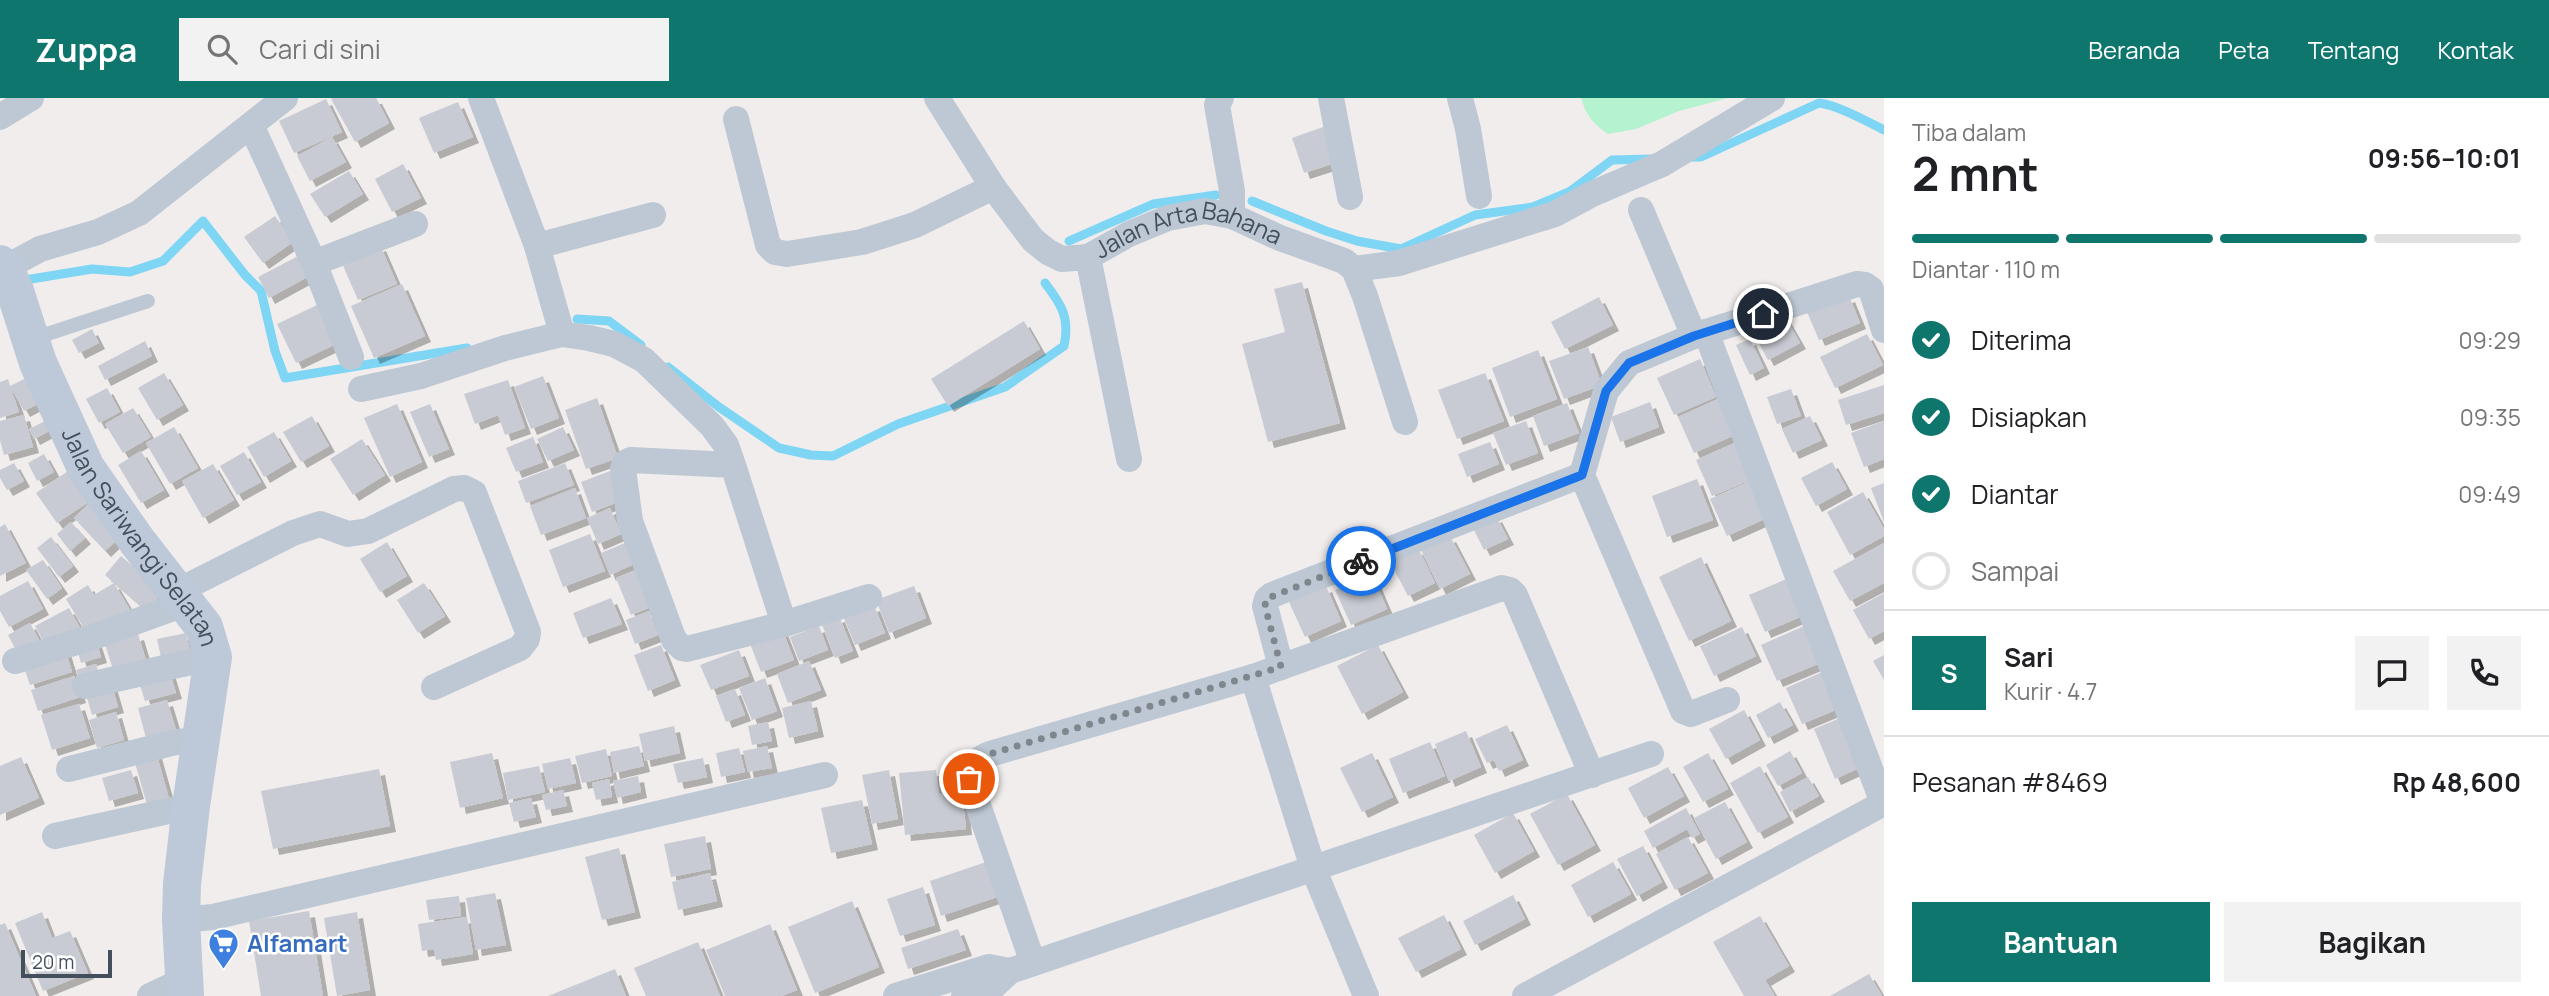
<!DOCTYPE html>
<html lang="id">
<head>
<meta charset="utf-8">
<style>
	:root { --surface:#fff; --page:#f2f2f2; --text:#202124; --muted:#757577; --line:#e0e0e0; --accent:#0f766e }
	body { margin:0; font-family:Manrope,sans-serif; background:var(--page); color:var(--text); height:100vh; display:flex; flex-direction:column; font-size:26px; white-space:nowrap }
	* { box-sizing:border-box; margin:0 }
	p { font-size:23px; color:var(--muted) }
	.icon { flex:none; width:38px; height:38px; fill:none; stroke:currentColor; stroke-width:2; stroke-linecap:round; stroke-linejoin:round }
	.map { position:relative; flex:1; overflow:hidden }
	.details { display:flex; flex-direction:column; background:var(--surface); width:665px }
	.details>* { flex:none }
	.scale { position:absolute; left:21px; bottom:18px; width:91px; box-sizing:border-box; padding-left:7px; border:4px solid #434f5c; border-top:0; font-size:19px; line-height:24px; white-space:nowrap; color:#434f5c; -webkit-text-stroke:5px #fff; paint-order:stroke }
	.pin { position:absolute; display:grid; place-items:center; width:60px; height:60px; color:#fff; margin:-30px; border:4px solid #fff; border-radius:50%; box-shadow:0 2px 7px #0007 }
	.courier { position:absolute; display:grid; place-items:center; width:70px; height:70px; margin:-35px; border:5px solid #1a73e8; border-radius:50%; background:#fff; color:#222; box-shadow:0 2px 9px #0007 }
	.head em { font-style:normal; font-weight:700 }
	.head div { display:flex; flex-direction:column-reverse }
	.head { display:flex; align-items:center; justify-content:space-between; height:119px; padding:0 28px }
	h1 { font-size:46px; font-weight:700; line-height:52px }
	.bar { display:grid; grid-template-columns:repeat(4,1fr); gap:10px 7px; align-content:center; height:84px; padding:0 28px }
	.bar i { height:9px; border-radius:5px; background:var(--line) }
	.bar .active { background:var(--accent) }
	.bar p { grid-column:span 4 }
	.line { display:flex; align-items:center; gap:18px; padding:0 28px; border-top:2px solid var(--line) }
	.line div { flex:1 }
	.round { display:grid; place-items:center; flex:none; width:74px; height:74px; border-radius:0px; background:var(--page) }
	ol { padding:0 28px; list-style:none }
	li { display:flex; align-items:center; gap:21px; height:77px }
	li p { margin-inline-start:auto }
	li .icon { padding:7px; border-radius:50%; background:var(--accent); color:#fff; stroke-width:4 }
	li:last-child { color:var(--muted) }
	li i { width:38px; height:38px; border:4px solid var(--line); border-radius:50% }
	.primary-button { display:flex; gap:14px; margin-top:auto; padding:14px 28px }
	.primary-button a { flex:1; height:80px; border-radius:0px; background:var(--accent); color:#fff; font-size:28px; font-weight:700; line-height:80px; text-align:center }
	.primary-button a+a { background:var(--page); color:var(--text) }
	header { display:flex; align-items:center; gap:42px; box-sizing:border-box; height:98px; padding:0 35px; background:var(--accent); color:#fff }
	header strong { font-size:33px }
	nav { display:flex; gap:38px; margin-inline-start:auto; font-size:24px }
	.search { width:490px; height:63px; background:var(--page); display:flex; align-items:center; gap:18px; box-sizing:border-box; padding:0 24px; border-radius:0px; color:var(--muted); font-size:26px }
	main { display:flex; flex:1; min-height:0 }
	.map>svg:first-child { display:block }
	.green { fill:#b5f3d0 }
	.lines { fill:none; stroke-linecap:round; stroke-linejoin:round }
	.stream { stroke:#7ed5f4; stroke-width:9 }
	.building { fill:#c8cbd3; filter:url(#shadow) }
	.lane { stroke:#bec8d4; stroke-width:14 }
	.street { stroke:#bec8d4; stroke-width:26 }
	.secondary { stroke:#bdc9d8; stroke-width:38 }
	.done { stroke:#80868e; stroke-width:7; stroke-dasharray:0 12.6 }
	.route { stroke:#1a73e8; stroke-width:9 }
	.labels { text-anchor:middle; stroke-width:5; stroke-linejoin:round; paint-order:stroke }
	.street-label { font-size:24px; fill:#434f5c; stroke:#fff }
	.shop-label { font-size:24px; font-weight:bold; fill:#366cbe; stroke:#fff; text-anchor:start }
</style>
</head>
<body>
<header>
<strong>Zuppa</strong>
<div class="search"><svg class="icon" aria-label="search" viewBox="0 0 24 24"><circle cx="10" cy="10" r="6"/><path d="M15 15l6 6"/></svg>Cari di sini</div>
<nav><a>Beranda</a><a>Peta</a><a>Tentang</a><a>Kontak</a></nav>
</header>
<main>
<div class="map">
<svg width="1884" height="898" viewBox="0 0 1884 898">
	<defs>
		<filter id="shadow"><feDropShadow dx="6" dy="6" stdDeviation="0" flood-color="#0004"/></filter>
	</defs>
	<rect width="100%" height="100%" fill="#f0edec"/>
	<path class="green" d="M1581,0H1728L1679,13L1636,31L1608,36C1593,26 1586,17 1581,0Z"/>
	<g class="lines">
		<path class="stream" d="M1690,59H1701L1819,5C1837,7 1866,23 1884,32
			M1252,103L1326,133L1357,143L1401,151L1475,117L1533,109L1569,94L1612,62L1651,61
			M1069,143L1153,106L1216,97
			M19,183L92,171L130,174L163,163L203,123L245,177L261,193L275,253L285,280L467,250
			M577,221L609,223L641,247
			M668,269L719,309L779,350L811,357L833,358L898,326L1005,289L1064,248C1070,220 1062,207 1045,185"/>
	</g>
	<path class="building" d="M333,0H376L389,25L355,44L331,1Z
		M326,1L342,34L294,55L279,23Z
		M458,4L473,39L434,55L419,20Z
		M1329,27L1341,63L1304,75L1292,40Z
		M332,39L346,64L310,83L297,58Z
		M403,66L421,100L392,114L375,81Z
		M349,73L363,96L325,119L310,96Z
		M275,118L293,144L263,165L244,139Z
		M380,147L397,186L358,202L341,163Z
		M302,156L313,176L269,200L258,179Z
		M1302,184L1340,325L1268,344L1242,246L1285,234L1274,191Z
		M402,186L425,238L374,260L351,208Z
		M1849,198L1860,225L1819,242L1807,214Z
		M1599,199L1613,227L1565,251L1551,224Z
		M317,207L336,246L296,265L277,226Z
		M1785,219L1800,245L1768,262L1754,236Z
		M1024,223L1040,251L948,308L931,281Z
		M92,231L99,245L79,255L72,242Z
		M1867,236L1883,267L1835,290L1820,259Z
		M1750,241L1764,270L1750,277L1736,247Z
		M145,243L152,258L105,282L98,268Z
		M1588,249L1602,287L1564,301L1549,263Z
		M1538,252L1557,301L1510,319L1492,270Z
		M1700,261L1716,299L1674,317L1657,280Z
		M164,275L183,307L157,322L138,290Z
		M1485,275L1504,323L1457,341L1438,292Z
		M34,276L47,301L24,313L10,288L19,314L0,320V284L8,281L10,288Z
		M543,278L559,320L531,331L514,289Z
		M508,282L525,330L505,337L498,317L475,326L464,296Z
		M1884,287V315L1846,327L1838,302Z
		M107,290L120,314L99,325L86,301Z
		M1791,291L1801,318L1777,326L1767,299Z
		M597,300L618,360L586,371L565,312Z
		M1720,300L1737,336L1694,355L1678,319Z
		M1650,304L1659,329L1620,344L1611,319Z
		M1567,305L1579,335L1544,348L1533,318Z
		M397,306L422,364L390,379L364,320Z
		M430,306L449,351L429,359L410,314Z
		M133,310L151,339L123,355L105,326Z
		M24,317L33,349L4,357L0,342V323Z
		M312,318L329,348L301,364L283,334Z
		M1810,318L1822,342L1793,355L1782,331Z
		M51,320L55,330L34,341L29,331Z
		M1526,323L1538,355L1506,367L1493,335Z
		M1884,323V361L1864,369L1851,335Z
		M174,329L198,370L170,386L146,345Z
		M563,329L574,352L548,363L537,341Z
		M274,334L291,363L264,379L247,349Z
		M533,339L543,364L516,374L506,350Z
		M362,341L385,377L353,397L330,361Z
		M1739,343L1755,380L1712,398L1696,362Z
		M1490,344L1499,366L1467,379L1458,356Z
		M141,353L164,392L141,405L118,367Z
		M244,354L261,384L237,397L220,368Z
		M44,356L54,374L37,383L28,365Z
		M1832,364L1847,391L1816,408L1801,380Z
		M14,365L24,383L7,392L0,380V372Z
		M565,365L574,387L526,405L518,383Z
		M213,366L234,402L203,420L182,383Z
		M71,371L93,401L57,425L36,395Z
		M610,373L621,403L592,414L581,384Z
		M1697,381L1713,422L1667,439L1652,398Z
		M1753,382L1769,419L1727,438L1710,401Z
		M1884,385V424L1871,390Z
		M575,390L586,420L541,437L530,408Z
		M1863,394L1884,431V438L1850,457L1827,414Z
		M93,402L124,435L105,453L74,420Z
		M610,410L621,436L598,446L587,420Z
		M1496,418L1508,441L1484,452L1473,430Z
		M71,424L85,440L70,453L57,436Z
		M5,426L26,465L0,478V429Z
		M590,436L605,473L563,489L549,452Z
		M1450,438L1470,476L1440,491L1421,452Z
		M51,439L73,468L59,479L37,450Z
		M387,444L407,478L380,494L360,461Z
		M625,445L634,466L610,477L601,455Z
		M1884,445V485L1850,503L1833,473Z
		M1418,450L1435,485L1408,498L1390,464Z
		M121,458L163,494L147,513L105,477Z
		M1701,459L1731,523L1689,543L1659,479Z
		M43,462L62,490L47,501L26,472Z
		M638,471L653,508L631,517L616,480Z
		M1372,476L1387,511L1351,527L1335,492Z
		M1791,479L1807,516L1765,534L1749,497Z
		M28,483L43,511L9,529L0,513V498Z
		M114,485L130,512L88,537L66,501L88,487L94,497Z
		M424,485L445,518L418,535L397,502Z
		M914,488L926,520L889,535L876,502Z
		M1326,488L1341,523L1305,539L1289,504Z
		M1884,495V533L1869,541L1853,512Z
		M611,500L622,526L583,540L573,515Z
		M874,507L885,535L855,547L843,518Z
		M69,510L80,530L46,548L35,528Z
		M649,513L658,537L635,546L626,522Z
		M839,518L853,553L835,560L821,524Z
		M30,525L39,542L17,554L8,537Z
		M819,528L828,552L799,563L790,539Z
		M1804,528L1820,565L1777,583L1761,547Z
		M1742,529L1756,558L1714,578L1700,548Z
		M782,531L794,562L761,574L749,543Z
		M186,535L191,558L162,564L157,541Z
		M138,536L148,569L115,578L105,546Z
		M95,540L101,559L81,565L76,547Z
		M661,547L675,582L648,593L634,557Z
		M1378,547L1403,594L1362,616L1337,568Z
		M65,551L72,574L30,587L22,564Z
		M739,552L749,578L711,592L700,567Z
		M1884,557V582L1873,563Z
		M809,563L821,592L788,605L777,576Z
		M96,566L100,579L80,585L76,572Z
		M1829,571L1845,608L1802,626L1786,590Z
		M169,572L176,595L145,603L138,581Z
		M74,578L80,599L38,613L31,592Z
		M765,580L777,613L752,622L739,590Z
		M111,585L118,609L92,617L85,593Z
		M735,591L745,617L726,624L716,598Z
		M167,602L176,632L146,640L138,610Z
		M811,603L818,633L789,640L782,610Z
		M1780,604L1793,627L1768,640L1756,617Z
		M79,606L90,640L52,652L41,617Z
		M1744,612L1760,642L1726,661L1709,631Z
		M116,614L124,642L97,650L89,622Z
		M1845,618L1866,667L1835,681L1814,631Z
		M768,624L772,643L752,647L748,628Z
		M1507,627L1523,662L1499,673L1494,662L1487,665L1475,641Z
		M674,628L680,655L645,663L639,636Z
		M1466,633L1481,669L1449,683L1435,646Z
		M1430,644L1445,678L1403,695L1389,661Z
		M639,648L644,668L614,675L610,654Z
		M767,648L772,670L748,674L743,653Z
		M739,650L745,674L721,679L716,655Z
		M155,651L170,704L148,710L133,658Z
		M606,651L612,678L582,685L575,658Z
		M1790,653L1802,675L1778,688L1766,667Z
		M492,655L503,700L460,710L450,664Z
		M1372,655L1393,699L1362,714L1340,670Z
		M1708,655L1728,691L1703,704L1683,669Z
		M21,659L39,700L0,717V668Z
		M570,660L576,685L548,691L542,666Z
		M703,660L707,679L678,685L673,666Z
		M539,668L545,694L508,702L503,675Z
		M1760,668L1788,719L1758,735L1730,685Z
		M1668,669L1684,698L1644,720L1628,690Z
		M379,671L390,728L273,751L261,693Z
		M131,672L138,695L109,703L102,680Z
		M889,672L898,721L872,726L862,677Z
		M936,672L939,696L962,693L966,731L905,737L899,675Z
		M638,678L641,694L617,700L613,683Z
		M1808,679L1819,698L1790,714L1780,694Z
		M609,681L612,699L596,702L592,685Z
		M563,692L567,708L546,712L542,697Z
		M1567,696L1595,747L1558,767L1530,716Z
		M531,700L536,719L514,724L509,705Z
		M862,702L872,746L831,755L821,710Z
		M1725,704L1747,744L1716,761L1694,720Z
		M1686,710L1700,736L1692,740L1687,731L1653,750L1644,733Z
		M1513,715L1534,753L1495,775L1474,737Z
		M705,738L711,771L671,779L664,746Z
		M1688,739L1708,775L1675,792L1656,756Z
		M1643,748L1662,784L1637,798L1617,761Z
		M619,750L635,814L602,822L585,759Z
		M992,762L1003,797L941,818L930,783Z
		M1613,764L1631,796L1588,819L1571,787Z
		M710,775L717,803L678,812L672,784Z
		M923,789L935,827L900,838L887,801Z
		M495,795L506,847L476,852L466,800Z
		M1513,797L1525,821L1475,847L1463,823Z
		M459,798L461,818L429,822L426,802Z
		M852,803L879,869L815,895L788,829Z
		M309,813L323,898H261L249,823Z
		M42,814L52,840L70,833L88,875L43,893L15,825Z
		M357,814L370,892L337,898L324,820Z
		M1444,817L1461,851L1416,874L1398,840Z
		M1760,818L1789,868L1765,882L1775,898H1744L1713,844Z
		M467,819L473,856L436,862L434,851L422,853L418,826Z
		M5,825L36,898H0V827Z
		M770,826L797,892L781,898H725L706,852Z
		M958,831L966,852L908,871L901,850Z
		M698,844L720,898H646L634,870Z
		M615,871L626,898H548Z
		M1869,876L1882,898H1830Z"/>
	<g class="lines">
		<path class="lane" d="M31,237H44L148,203"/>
		<g class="street">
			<path d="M481,0L537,148L562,236"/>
			<path id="s1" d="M937,0L993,89L1033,142L1048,154L1062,161L1088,159L1129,136L1168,120L1205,113L1232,118L1280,140L1344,163L1354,171L1365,198L1405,324"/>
			<path d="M1221,0L1217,7L1232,93V118"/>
			<path d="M1331,0L1350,99"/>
			<path d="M1460,0L1468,31L1479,98"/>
			<path d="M0,19L31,0"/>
			<path d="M736,21L768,147L775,154L787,156L862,144L915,127L993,89"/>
			<path d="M251,27L314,165L351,259"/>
			<path d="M1641,112L1694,238L1629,265L1606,293L1582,377L1683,613L1691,616L1727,602"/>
			<path d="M537,148L653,117"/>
			<path d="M1088,159L1129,361"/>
			<path d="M314,165L415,126"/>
			<path d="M5,170L40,151L98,134L139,115L285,0"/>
			<path d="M1354,171L1399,165L1555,116L1592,96L1662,66L1772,0"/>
			<path d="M1706,234L1883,705"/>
			<path d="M1694,238L1857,186L1865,187L1871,191L1884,232"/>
			<path d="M361,291L421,278L505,250L562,236L589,240L614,246L644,262L712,328L726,347L733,367L784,526L687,551L682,550L674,542L630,423L623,371L625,365L631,362L733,367"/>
			<path d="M178,493L293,435L320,426L348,436L368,433L454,391L464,390L474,395L528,534L527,541L520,550L434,589"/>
			<path d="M784,526L869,499"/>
			<path d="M15,563L96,538L187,505"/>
			<path d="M1281,569L1265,508L1267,501L1272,497L1582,377"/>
			<path d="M1253,579L1313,770L1366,898"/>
			<path d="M85,588L213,559"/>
			<path d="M69,671L176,644L200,642"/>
			<path d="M55,738L191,708"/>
			<path d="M181,822L213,819L825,677"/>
			<path d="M1033,865L969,681C971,667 977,661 990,656L1253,579L1502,490L1510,492L1515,497L1592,677"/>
			<path d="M150,898L184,882"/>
			<path d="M896,898L989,869L1010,873"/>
			<path d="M964,898L994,888L1010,873L1651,656"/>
			<path d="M1525,898L1884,705"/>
		</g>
		<path class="secondary" id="s2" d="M0,166L5,170L16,196L38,265L86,370L137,443L204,529L213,559L191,708L182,786L181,822L185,898"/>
	</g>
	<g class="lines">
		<path class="done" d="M969,681C971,667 977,661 990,656L1281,569L1265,508L1266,501L1361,463"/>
		<path class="route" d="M1361,463L1582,377L1606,293L1629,265L1694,238L1763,216"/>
	</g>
	<defs>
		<symbol id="supermarket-pin" viewBox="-11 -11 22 30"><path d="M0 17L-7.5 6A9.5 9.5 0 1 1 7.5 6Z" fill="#3f7fe0" stroke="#fff"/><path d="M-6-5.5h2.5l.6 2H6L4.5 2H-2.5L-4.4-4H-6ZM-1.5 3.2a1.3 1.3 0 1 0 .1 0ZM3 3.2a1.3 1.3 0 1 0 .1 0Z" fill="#fff"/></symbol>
	</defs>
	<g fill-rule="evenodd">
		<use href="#supermarket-pin" x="206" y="828" width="35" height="47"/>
	</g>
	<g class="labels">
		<g class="street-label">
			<text dy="8" stroke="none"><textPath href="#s1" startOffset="341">Jalan Arta Bahana</textPath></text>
			<text dy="8" stroke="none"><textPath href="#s2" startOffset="310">Jalan Sariwangi Selatan</textPath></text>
		</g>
		<g class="shop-label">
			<text x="247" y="854">Alfamart</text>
		</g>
	</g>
</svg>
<div class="scale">20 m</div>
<div class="pin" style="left:969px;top:681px;background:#ea580c"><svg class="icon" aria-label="bag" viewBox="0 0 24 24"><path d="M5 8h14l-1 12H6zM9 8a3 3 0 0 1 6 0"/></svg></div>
<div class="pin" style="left:1763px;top:216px;background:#1f2937"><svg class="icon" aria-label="home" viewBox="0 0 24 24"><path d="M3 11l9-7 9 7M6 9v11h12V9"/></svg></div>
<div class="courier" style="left:1361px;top:463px"><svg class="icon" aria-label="bike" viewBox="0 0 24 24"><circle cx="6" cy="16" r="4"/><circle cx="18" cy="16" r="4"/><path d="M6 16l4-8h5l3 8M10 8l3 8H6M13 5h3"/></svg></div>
</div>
<section class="details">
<div class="head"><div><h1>2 mnt</h1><p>Tiba dalam</p></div><em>09:56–10:01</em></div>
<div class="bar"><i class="active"></i><i class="active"></i><i class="active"></i><i></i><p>Diantar · 110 m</p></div>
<ol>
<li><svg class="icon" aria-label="check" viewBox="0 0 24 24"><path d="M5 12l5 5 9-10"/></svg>Diterima<p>09:29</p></li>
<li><svg class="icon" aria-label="check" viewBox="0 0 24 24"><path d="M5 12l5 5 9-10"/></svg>Disiapkan<p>09:35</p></li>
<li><svg class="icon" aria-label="check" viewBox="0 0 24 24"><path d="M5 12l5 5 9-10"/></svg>Diantar<p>09:49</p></li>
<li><i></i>Sampai</li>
</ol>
<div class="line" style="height:126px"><b class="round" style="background:var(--accent);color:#fff">S</b><div><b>Sari</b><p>Kurir · 4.7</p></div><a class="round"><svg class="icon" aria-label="chat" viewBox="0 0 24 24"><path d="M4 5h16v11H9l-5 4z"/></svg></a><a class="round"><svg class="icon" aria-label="phone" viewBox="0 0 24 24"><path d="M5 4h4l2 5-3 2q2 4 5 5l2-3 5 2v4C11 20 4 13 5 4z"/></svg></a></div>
<div class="line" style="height:91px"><div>Pesanan #8469</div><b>Rp 48,600</b></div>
<div class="primary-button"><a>Bantuan</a><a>Bagikan</a></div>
</section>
</main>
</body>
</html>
